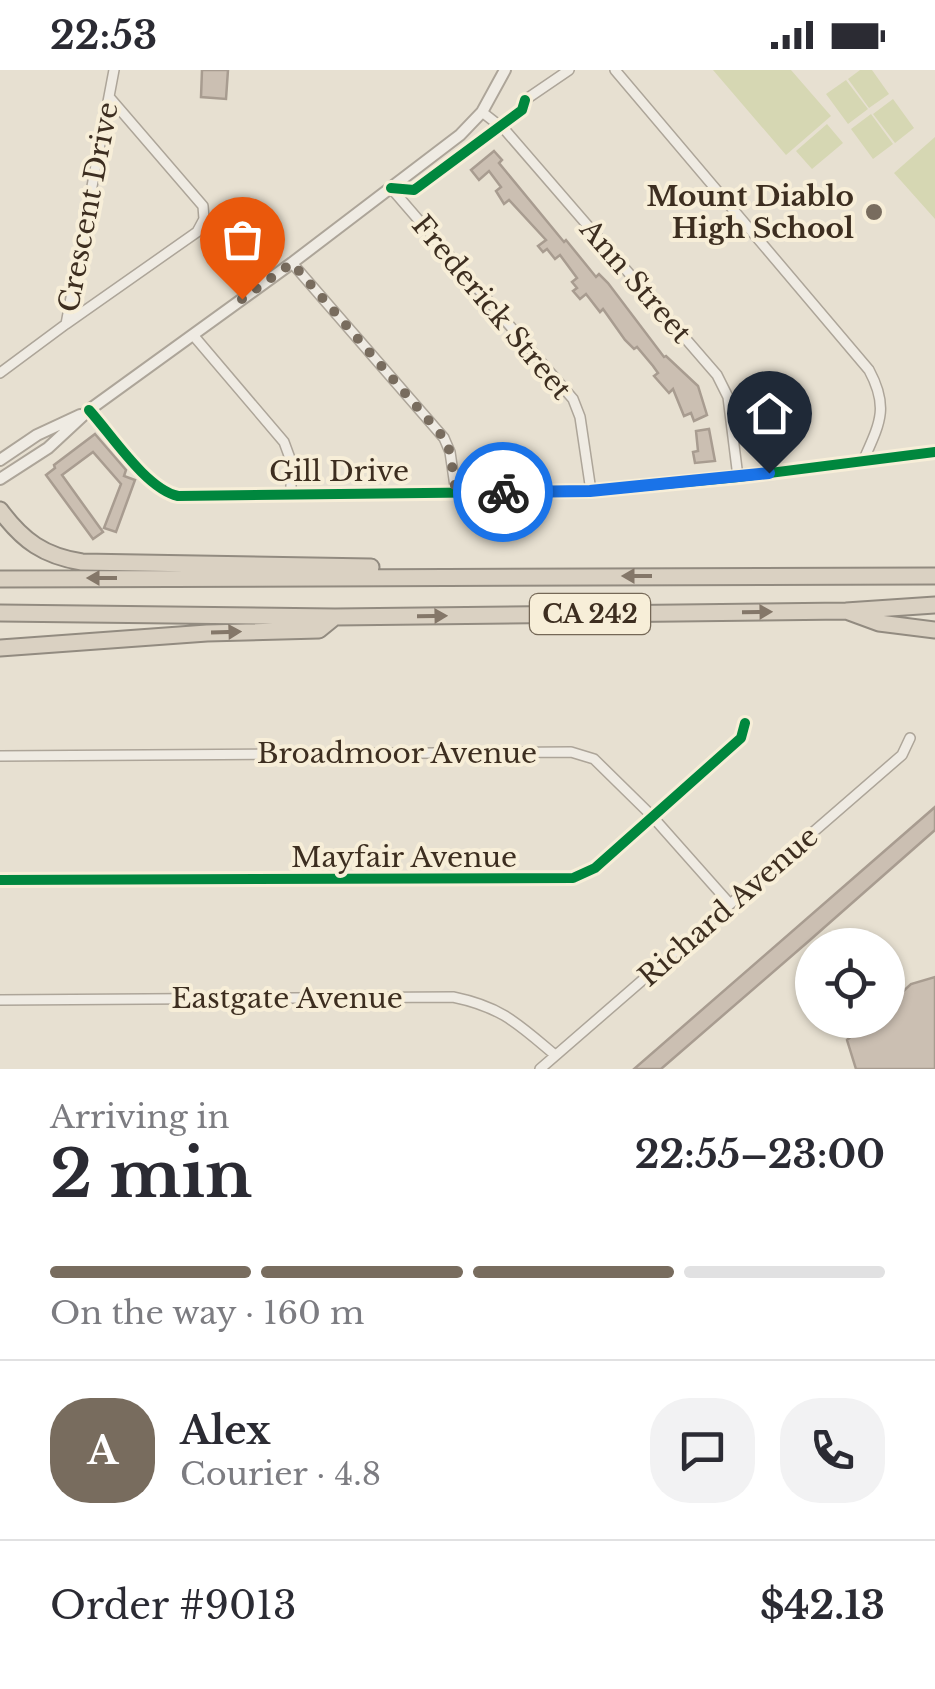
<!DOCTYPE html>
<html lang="en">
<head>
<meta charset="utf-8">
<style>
	:root { --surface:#fff; --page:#f2f2f3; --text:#2b2b33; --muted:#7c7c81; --line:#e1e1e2; --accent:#786c5e }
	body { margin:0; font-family:"Libre Baskerville",serif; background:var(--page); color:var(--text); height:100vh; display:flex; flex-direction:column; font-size:38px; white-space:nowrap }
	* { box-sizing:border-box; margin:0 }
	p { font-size:32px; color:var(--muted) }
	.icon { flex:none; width:55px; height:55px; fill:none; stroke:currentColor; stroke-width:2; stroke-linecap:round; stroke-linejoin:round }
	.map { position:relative; height:999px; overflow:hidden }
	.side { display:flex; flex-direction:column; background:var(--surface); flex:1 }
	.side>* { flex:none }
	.controls { position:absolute; left:795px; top:858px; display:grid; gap:20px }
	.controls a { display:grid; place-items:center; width:110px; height:110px; border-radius:50%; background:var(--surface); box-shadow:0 2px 8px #0004; font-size:50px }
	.pin { position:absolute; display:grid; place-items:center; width:85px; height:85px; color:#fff; margin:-102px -42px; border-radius:50% 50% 50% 0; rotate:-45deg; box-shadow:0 0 10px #0007 }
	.pin .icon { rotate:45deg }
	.courier { position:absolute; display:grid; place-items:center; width:100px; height:100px; margin:-50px; border:8px solid #1a73e8; border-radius:50%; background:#fff; color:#222; box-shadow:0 2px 12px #0007 }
	.summary em { font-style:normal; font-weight:700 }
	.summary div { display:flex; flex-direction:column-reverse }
	.summary { display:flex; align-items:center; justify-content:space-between; height:170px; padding:0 50px }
	h1 { font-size:65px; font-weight:700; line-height:75px }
	.bar { display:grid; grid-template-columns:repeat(4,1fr); gap:15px 10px; align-content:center; height:120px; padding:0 50px }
	.bar i { height:12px; border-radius:8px; background:var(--line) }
	.bar .active { background:var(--accent) }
	.bar p { grid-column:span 4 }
	.line { display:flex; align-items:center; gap:25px; padding:0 50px; border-top:2px solid var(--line) }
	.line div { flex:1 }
	.round { display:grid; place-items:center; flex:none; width:105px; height:105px; border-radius:40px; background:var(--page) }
	.status { display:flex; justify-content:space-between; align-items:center; height:70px; padding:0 50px; background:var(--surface); direction:ltr }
	.status svg { height:28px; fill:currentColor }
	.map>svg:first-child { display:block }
	.green { fill:#d6d7b3 }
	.building { fill:#cbbfb2; stroke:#a89c90; stroke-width:2.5 }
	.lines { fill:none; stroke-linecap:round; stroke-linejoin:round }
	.minor-casing { stroke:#ada599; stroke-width:12 }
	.tertiary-casing { stroke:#ada599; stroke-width:14 }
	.motorway-casing { stroke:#928b80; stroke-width:19 }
	.minor { stroke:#efebe3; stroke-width:9 }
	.tertiary { stroke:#efebe3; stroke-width:10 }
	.motorway { stroke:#dad1c2; stroke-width:15 }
	.cycleway-casing { stroke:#f7eed8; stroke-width:16 }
	.cycleway { stroke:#00873e; stroke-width:10 }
	.oneway { fill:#847769 }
	.done { stroke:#786c5e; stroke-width:10; stroke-dasharray:0 18 }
	.route { stroke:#1a73e8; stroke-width:12 }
	.poi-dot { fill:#786c5e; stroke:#f7eed8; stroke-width:4 }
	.labels { text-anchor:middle; stroke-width:8; stroke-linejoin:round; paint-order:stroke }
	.shield { fill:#f7eed8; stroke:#756857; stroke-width:2.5 }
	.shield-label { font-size:25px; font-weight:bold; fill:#3d2e20 }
	.poi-label { font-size:28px; font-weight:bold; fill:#3d2e20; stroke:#f7eed8; text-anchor:end }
	.street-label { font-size:28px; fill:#3d2e20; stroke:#f7eed8 }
</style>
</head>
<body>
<div class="status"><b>22:53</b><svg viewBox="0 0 49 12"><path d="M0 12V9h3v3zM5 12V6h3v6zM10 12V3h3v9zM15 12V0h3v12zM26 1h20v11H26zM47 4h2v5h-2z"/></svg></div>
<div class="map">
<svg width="935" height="999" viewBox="0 0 935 999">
	<rect width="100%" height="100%" fill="#e7e0d1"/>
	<path class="green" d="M713,0H791L831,46L786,85Z
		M860,0H872L889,24L869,38L848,9Z
		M846,10L868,39L848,54L826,24Z
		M893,29L914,58L895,73L873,44Z
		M871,44L893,74L873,89L851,59Z
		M827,54L843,73L812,99L796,81Z
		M935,67V149L894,103Z"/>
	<path class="building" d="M202,0H228L226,29L201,27Z
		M494,81L502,90L499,93L564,172L566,170L596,207L599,204L608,213L664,287L666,286L698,316L707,345L694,351L691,343L684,346L673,319L669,323L654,306L658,303L653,296L637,277L634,279L625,270L603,239L600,242L586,224L580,229L573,221L577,218L572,212L577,208L560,185L555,189L547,179L543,182L538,176L546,170L509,130L504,134L496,121L501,117L489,101L479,110L471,100Z
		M709,359L715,391L695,393L693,382L698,381L696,361Z
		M95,364L126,400L124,406L135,410L116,462L104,458L121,414L93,382L62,405L103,462L93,469L46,405L55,398L54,395Z
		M935,737V760L810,870L661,999H634Z
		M935,907V999H856L847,970L870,950H888V935L911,914Z"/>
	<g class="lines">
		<defs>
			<path id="minor" d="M615,0L869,300C889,337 880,353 864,389
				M525,30L569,0
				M482,42L505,60L717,305L728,327L738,407
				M391,118L573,329L580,347L591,421
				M292,193L444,368L450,382L456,423
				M66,254L197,162L204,149L203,136L110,28
				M193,265L284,372L291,391V424
				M0,303L66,254L114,0
				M89,340C111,364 146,419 178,426L591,421L738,407L935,382
				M0,686L571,682L594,689L651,745L730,834
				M0,810L573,808L595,798L741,668L745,653
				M0,930L453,927C502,937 518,954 555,985
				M540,999L902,685L910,668"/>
			<path id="tertiary" d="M0,390L37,365L80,345
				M0,409L48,378L89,340L292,193L460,65L482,42L505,0"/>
			<path id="motorway" d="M0,440C23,471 44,486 82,492L371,497
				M0,509L935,506
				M849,542L879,553L935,560
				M0,543L335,547L846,541L935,535
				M0,578L207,563L319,560L335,547"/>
		</defs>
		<use href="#minor" class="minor-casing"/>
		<use href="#tertiary" class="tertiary-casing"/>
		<use href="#motorway" class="motorway-casing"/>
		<use href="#minor" class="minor"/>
		<use href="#tertiary" class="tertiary"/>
		<use href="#motorway" class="motorway"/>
		<defs>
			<path id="cycleway" d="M391,118L414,120L522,40L525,30
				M89,340C111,364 146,419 178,426L591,421L738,407L935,382
				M0,810L573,808L595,798L741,668L745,653"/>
		</defs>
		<use href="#cycleway" class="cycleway-casing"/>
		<use href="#cycleway" class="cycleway"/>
	</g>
	<defs><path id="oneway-solid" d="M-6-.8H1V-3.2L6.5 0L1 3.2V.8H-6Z" transform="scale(2.5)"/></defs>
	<g class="oneway">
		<use href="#oneway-solid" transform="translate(637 506) rotate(180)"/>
		<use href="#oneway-solid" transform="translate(102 508) rotate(180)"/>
		<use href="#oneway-solid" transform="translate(757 542) rotate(-1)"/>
		<use href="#oneway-solid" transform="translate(432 546) rotate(-1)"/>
		<use href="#oneway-solid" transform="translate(226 562) rotate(-2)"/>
	</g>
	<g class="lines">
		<path class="done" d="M242,229L292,193L444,368L450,382L456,423L503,422"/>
		<path class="route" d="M503,422L590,421L769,403"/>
	</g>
	<circle class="poi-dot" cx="874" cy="142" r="10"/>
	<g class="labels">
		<rect class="shield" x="530" y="524" width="120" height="40" rx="8"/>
		<g class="shield-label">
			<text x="590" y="553">CA 242</text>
		</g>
		<g class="poi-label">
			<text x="854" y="136">Mount Diablo<tspan x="854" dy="32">High School</tspan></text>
		</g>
		<g class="street-label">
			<text transform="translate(88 137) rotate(-79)" y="10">Crescent Drive</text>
			<text transform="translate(636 211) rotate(49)" y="10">Ann Street</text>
			<text transform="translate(492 237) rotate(50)" y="10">Frederick Street</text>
			<text x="339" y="411">Gill Drive</text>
			<text x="397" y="693">Broadmoor Avenue</text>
			<text x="404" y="797">Mayfair Avenue</text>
			<text transform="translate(728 836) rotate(-41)" y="10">Richard Avenue</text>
			<text x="287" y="938">Eastgate Avenue</text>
		</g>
	</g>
</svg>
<div class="controls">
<a><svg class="icon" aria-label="locate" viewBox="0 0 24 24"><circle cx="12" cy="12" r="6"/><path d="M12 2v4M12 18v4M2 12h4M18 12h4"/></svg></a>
</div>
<div class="pin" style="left:242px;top:229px;background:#ea580c"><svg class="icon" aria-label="bag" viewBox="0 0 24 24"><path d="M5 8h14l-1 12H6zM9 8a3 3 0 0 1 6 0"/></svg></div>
<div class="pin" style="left:769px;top:403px;background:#1f2937"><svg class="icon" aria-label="home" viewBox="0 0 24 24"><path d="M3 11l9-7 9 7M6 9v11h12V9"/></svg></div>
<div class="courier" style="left:503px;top:422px"><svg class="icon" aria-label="bike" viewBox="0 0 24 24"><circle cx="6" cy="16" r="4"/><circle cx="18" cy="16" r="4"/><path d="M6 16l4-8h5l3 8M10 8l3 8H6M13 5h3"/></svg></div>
</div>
<section class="side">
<div class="summary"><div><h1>2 min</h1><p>Arriving in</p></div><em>22:55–23:00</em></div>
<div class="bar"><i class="active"></i><i class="active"></i><i class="active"></i><i></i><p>On the way · 160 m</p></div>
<div class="line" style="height:180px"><b class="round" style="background:var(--accent);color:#fff">A</b><div><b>Alex</b><p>Courier · 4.8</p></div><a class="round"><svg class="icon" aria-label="chat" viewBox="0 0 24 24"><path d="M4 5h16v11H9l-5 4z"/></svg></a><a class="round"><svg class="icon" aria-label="phone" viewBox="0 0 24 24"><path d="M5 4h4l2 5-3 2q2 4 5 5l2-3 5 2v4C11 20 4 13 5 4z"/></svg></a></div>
<div class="line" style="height:130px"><div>Order #9013</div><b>$42.13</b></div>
</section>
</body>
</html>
